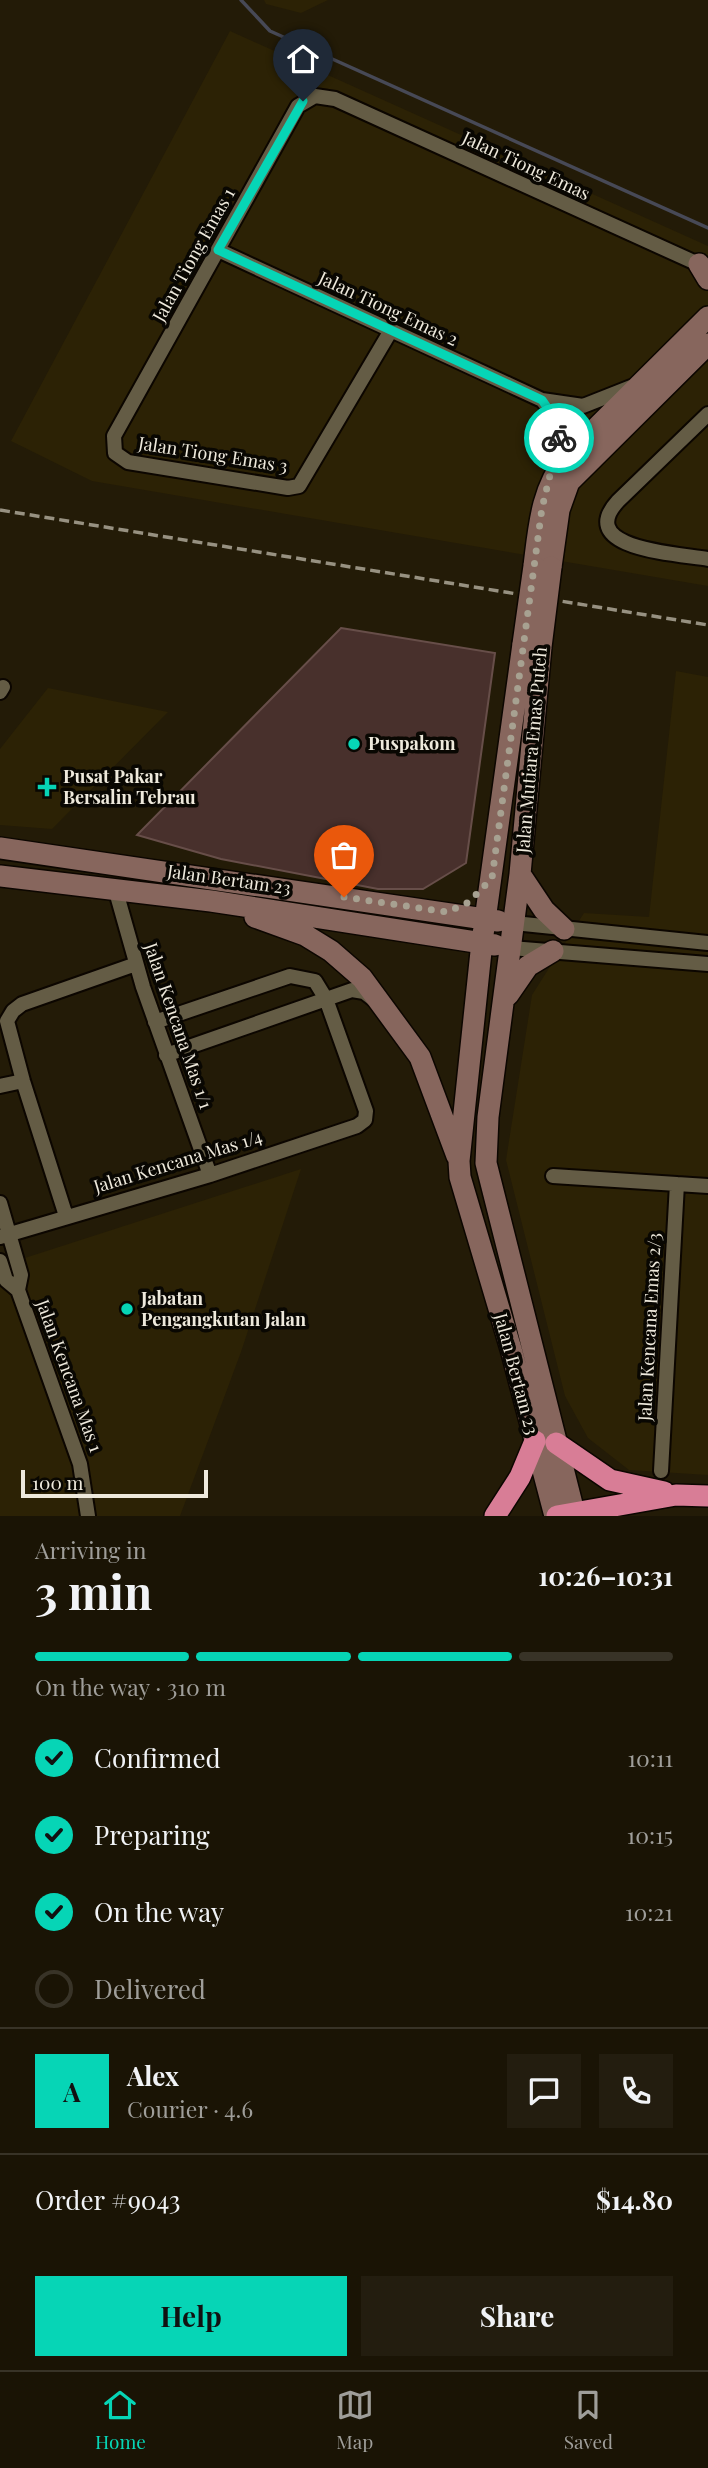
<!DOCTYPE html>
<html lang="en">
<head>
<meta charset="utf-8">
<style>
	:root { --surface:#1a1405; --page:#231d0f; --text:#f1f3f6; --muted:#9f9e9a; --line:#383327; --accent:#06d5b6 }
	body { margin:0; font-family:"Playfair Display",serif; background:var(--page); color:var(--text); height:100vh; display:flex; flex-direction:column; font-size:26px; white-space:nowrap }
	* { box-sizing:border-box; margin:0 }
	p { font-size:23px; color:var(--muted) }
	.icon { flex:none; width:38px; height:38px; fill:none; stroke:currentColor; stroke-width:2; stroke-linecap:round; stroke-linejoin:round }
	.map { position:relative; height:1516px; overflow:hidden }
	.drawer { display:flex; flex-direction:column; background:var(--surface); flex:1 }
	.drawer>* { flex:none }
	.scale { position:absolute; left:21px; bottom:18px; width:187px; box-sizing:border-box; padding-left:7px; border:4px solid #eee9dc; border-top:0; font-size:19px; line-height:24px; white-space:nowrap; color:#eee9dc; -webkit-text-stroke:5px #090702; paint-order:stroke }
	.pin { position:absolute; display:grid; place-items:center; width:60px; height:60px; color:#fff; margin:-72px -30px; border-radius:50% 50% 50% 0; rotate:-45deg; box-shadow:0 0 7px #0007 }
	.pin .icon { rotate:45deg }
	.courier { position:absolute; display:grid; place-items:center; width:70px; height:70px; margin:-35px; border:5px solid #06d5b6; border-radius:50%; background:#fff; color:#222; box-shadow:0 2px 9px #0007 }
	.overview em { font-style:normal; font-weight:700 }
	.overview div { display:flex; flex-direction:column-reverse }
	.overview { display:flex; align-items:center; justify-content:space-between; height:119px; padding:0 35px }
	h1 { font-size:46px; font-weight:700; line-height:52px }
	.bar { display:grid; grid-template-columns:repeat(4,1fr); gap:10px 7px; align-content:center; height:84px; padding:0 35px }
	.bar i { height:9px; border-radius:5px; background:var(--line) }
	.bar .current { background:var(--accent) }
	.bar p { grid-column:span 4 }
	.line { display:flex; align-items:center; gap:18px; padding:0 35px; border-top:2px solid var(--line) }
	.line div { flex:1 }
	.round { display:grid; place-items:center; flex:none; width:74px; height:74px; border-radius:0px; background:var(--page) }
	ol { padding:0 35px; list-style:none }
	li { display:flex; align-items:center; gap:21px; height:77px }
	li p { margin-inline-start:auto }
	li .icon { padding:7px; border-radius:50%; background:var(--accent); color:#111; stroke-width:4 }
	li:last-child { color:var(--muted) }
	li i { width:38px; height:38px; border:4px solid var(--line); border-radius:50% }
	.action { display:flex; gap:14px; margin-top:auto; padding:14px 35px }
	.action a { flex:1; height:80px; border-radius:0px; background:var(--accent); color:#111; font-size:28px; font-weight:700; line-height:80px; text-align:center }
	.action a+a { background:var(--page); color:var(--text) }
	.menu { display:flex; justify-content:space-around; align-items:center; height:98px; border-top:2px solid var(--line); background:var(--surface); font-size:19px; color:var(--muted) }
	.menu a { display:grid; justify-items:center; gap:4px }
	.menu .current { color:var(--accent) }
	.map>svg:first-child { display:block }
	.built { fill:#2c2205 }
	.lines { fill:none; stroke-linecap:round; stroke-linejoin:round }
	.stream { stroke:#474956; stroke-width:3.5 }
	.building { fill:#48302c; stroke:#674e49; stroke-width:2 }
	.street-casing { stroke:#0c0600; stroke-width:18 }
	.secondary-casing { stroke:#0c0600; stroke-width:24 }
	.highway-casing { stroke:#0c0600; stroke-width:24 }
	.street { stroke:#645c45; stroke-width:14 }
	.secondary { stroke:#87665d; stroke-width:21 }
	.highway { stroke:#d87d96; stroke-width:21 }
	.rail { stroke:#979181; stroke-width:3.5; stroke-dasharray:10 5; stroke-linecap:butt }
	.secondary-bridge-casing { stroke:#0c0600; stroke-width:24; stroke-linecap:butt }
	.secondary-bridge { stroke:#87665d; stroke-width:21 }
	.done { stroke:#a7a191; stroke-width:7; stroke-dasharray:0 12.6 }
	.route { stroke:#06d5b6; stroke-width:9 }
	.poi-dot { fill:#06d5b6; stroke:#090702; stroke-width:2.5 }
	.labels { text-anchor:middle; stroke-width:7; stroke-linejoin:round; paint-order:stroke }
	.street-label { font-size:18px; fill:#eee9dc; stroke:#090702 }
	.poi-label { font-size:18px; font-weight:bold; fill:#eee9dc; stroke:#090702; text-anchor:start }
</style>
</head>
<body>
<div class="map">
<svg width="708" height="1516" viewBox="0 0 708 1516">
	<rect width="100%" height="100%" fill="#231b07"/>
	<path class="built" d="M264,0H328L301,13L266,4Z
		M230,31L708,246V586L92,481L11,441Z
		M676,671L708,677V1475L629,1470L588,1438L565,1396L506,1160L532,995L584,913L649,917Z
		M48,688L168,712L52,829L0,825V749Z
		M301,1169L241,1352L180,1516H0V1266Z"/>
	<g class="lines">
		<path class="stream" d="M241,0L270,31L708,228"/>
	</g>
	<path class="building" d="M341,628L495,653L466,863L423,889H378L221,859L137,835Z"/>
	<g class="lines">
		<defs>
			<path id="street" d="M218,250L542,400L583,406L631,387
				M390,332L299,486L288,488L128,462L115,453L114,436L298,106L315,96L335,99L707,268
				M542,400C566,426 558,441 553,473
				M708,414L618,501C573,550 682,554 708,559
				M0,692L3,687
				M115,888L143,987L210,1175
				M514,923L708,943
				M511,948L708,964
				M166,1055L352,990L364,992L373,999
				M0,1086L23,1081
				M553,1176L708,1186
				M0,1203L21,1275L18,1290L80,1464L88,1516
				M66,1216L23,1081L7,1021L13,1011L22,1004L136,964
				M0,1237L210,1175L357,1126L365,1120L366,1111L326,999L315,981L290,976L155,1022
				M0,1261L6,1280L18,1290
				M661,1471L677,1184"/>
			<path id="secondary" d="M699,264L708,279
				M534,566C539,526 541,490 567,457L708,317
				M551,567L559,510L569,482L708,344
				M523,644L482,942L459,1161L460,1177L511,1349L555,1516
				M541,647L520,874L488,1117L486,1163L575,1516
				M0,848L498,921
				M520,874L544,910L564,929
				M0,876L211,901L495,945
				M255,917L305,935L331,951L362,978L420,1057L457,1156
				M508,995L528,966L553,951"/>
			<path id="highway" d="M556,1443L610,1480L664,1492
				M495,1516L520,1477L535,1441
				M557,1516L676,1495L708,1496"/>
		</defs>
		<use href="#street" class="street-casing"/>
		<use href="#secondary" class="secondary-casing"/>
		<use href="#highway" class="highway-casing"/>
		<use href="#street" class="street"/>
		<use href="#secondary" class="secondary"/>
		<use href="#highway" class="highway"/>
		<path class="rail" d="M0,510L708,625"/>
		<defs>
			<path id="secondary-bridge" d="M523,644L534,566
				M541,647L551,567"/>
		</defs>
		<use href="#secondary-bridge" class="secondary-bridge-casing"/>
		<use href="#secondary-bridge" class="secondary-bridge"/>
	</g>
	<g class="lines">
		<path class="done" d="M344,897L447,912L469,902L492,878L542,508L559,438"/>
		<path class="route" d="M303,101L218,250L542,400L558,423L559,438"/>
	</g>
	<g class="poi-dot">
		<circle cx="354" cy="744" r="7"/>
		<path d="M43.5 776.5h7v7h7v7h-7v7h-7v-7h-7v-7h7z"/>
		<circle cx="127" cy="1309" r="7"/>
	</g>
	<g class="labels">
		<g class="street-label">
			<text transform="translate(526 166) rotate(25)" y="6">Jalan Tiong Emas</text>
			<text transform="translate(194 255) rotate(-61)" y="6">Jalan Tiong Emas 1</text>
			<text transform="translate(388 309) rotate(25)" y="6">Jalan Tiong Emas 2</text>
			<text transform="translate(213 455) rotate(9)" y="6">Jalan Tiong Emas 3</text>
			<text transform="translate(532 750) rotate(-85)" y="6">Jalan Mutiara Emas Puteh</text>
			<text transform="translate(229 880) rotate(8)" y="6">Jalan Bertam 23</text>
			<text transform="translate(178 1026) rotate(71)" y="6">Jalan Kencana Mas 1/1</text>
			<text transform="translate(178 1162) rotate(-17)" y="6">Jalan Kencana Mas 1/4</text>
			<text transform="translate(650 1327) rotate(-87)" y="6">Jalan Kencana Emas 2/3</text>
			<text transform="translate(516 1374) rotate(75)" y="6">Jalan Bertam 23</text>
			<text transform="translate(69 1376) rotate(70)" y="6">Jalan Kencana Mas 1</text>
		</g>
		<g class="poi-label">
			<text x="368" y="750">Puspakom</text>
			<text x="63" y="783">Pusat Pakar<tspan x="63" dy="21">Bersalin Tebrau</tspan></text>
			<text x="141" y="1305">Jabatan<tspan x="141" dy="21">Pengangkutan Jalan</tspan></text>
		</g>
	</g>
</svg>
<div class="scale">100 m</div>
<div class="pin" style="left:344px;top:897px;background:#ea580c"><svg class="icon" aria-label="bag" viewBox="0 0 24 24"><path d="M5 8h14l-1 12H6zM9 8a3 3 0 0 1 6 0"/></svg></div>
<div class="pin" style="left:303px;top:101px;background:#1f2937"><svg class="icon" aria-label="home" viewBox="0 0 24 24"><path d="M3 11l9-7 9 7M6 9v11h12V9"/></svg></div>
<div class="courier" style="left:559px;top:438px"><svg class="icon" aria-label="bike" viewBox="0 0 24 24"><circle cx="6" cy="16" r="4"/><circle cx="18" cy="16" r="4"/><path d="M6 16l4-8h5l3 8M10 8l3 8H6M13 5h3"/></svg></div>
</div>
<section class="drawer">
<div class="overview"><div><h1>3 min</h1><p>Arriving in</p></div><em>10:26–10:31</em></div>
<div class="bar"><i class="current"></i><i class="current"></i><i class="current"></i><i></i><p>On the way · 310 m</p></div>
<ol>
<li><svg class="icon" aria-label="check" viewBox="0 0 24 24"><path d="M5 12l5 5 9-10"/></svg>Confirmed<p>10:11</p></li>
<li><svg class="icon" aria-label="check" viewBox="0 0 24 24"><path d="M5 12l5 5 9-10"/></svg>Preparing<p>10:15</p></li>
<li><svg class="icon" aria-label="check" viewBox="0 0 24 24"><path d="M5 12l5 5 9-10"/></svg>On the way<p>10:21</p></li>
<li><i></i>Delivered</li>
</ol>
<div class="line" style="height:126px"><b class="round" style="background:var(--accent);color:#111">A</b><div><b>Alex</b><p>Courier · 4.6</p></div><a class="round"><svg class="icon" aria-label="chat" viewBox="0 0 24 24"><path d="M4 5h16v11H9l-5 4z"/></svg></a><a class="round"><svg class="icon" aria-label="phone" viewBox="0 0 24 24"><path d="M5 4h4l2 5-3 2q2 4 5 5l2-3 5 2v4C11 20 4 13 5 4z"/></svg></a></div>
<div class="line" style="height:91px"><div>Order #9043</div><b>$14.80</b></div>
<div class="action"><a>Help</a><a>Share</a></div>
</section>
<nav class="menu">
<a class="current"><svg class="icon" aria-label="home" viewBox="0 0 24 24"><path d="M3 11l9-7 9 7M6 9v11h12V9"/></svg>Home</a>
<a><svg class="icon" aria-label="map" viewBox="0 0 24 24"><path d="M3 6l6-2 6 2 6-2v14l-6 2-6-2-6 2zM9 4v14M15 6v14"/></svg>Map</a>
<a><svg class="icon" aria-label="saved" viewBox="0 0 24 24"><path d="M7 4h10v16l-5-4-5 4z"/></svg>Saved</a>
</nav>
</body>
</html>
